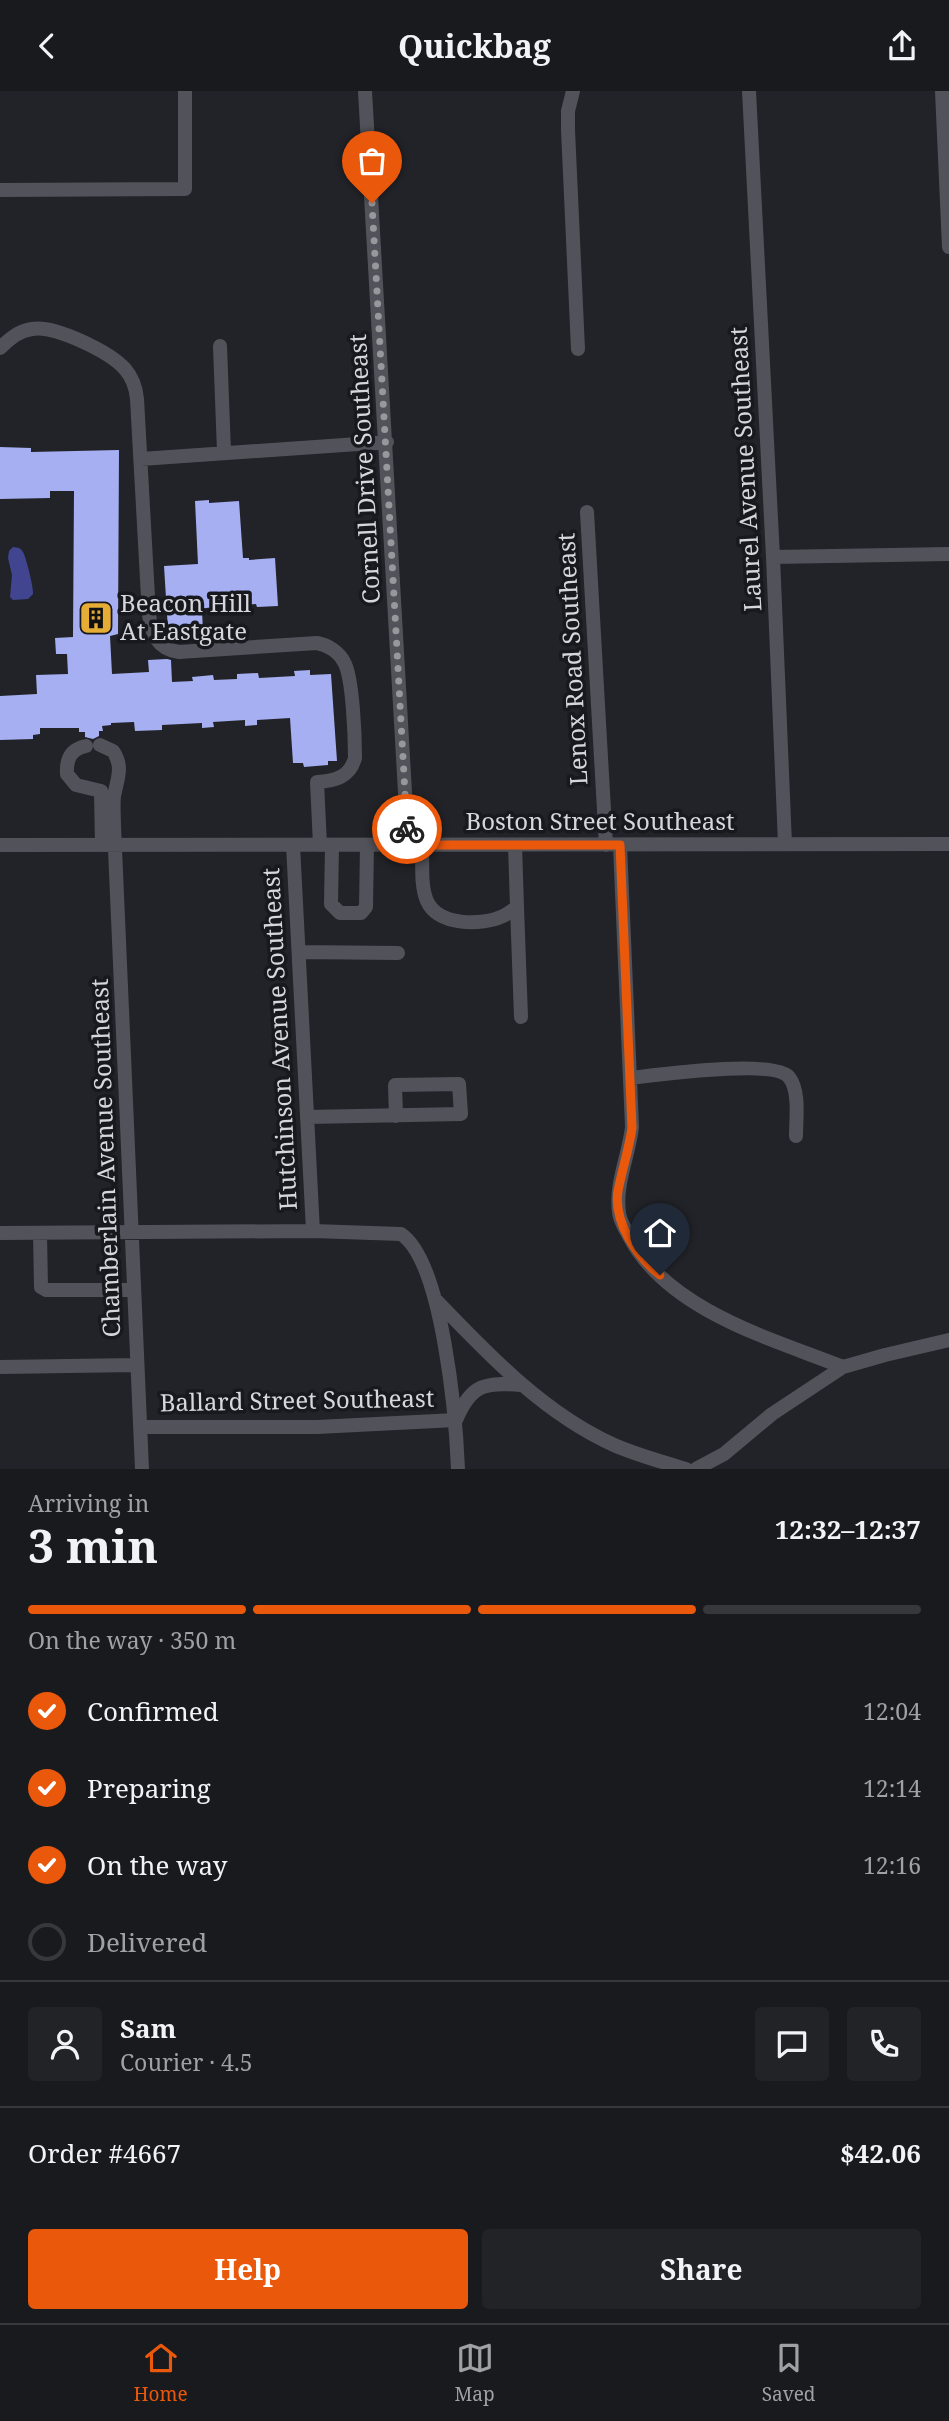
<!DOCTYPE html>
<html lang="en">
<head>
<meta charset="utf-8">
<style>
	:root { --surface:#191a1e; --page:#222327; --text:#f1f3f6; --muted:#9fa1a4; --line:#37383c; --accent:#ea580c }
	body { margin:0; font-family:"Noto Serif",serif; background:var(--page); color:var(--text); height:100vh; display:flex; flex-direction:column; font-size:26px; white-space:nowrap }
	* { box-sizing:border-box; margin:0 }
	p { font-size:23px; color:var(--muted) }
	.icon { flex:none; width:38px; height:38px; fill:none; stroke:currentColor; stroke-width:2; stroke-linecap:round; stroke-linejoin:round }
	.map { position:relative; height:1378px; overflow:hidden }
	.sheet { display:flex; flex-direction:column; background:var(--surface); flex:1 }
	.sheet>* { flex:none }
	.pin { position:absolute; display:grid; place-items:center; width:60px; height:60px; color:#fff; margin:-72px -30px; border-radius:50% 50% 50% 0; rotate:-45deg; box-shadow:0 0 7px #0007 }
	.pin .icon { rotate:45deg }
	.courier { position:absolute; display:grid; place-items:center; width:70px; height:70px; margin:-35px; border:5px solid #ea580c; border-radius:50%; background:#fff; color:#222; box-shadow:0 2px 9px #0007 }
	.head em { font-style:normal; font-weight:700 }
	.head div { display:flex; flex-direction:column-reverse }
	.head { display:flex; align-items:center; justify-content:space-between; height:119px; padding:0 28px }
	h1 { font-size:46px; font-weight:700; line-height:52px }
	.bar { display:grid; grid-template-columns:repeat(4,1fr); gap:10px 7px; align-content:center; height:84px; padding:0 28px }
	.bar i { height:9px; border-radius:5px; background:var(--line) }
	.bar .active { background:var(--accent) }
	.bar p { grid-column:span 4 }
	.line { display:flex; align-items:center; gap:18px; padding:0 28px; border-top:2px solid var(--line) }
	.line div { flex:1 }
	.round { display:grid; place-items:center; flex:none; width:74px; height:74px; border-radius:7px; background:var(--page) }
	ol { padding:0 28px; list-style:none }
	li { display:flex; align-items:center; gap:21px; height:77px }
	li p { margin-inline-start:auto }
	li .icon { padding:7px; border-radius:50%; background:var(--accent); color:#fff; stroke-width:4 }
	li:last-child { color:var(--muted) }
	li i { width:38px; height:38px; border:4px solid var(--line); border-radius:50% }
	.action { display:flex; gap:14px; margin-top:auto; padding:14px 28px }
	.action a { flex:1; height:80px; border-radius:7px; background:var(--accent); color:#fff; font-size:28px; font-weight:700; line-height:80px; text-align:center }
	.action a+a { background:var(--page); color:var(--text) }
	header { display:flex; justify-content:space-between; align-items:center; height:91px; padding:0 28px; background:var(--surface); font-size:32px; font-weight:700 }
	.menu { display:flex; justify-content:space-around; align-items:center; height:98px; border-top:2px solid var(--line); background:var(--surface); font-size:19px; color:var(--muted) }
	.menu a { display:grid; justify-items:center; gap:4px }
	.menu .active { color:var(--accent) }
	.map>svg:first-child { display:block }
	.water { fill:#41458f }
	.building { fill:#a5aff1 }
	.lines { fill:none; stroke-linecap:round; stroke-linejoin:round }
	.minor { stroke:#52535a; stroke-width:14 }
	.done { stroke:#97989c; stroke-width:7; stroke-dasharray:0 12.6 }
	.route { stroke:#ea580c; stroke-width:9 }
	.labels { text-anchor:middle; stroke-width:7; stroke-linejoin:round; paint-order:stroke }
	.street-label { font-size:24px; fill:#d6d7db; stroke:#18191f }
	.poi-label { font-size:24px; fill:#d6d7db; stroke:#18191f; text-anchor:start }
</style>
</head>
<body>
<header><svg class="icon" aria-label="back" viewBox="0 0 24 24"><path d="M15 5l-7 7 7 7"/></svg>Quickbag<svg class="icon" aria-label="share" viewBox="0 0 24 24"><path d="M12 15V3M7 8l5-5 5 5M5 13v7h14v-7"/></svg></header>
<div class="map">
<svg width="949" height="1378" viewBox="0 0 949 1378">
	<rect width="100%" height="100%" fill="#212328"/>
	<path class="water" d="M13,456C18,457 20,456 23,461C26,466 34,498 33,503L28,508L13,509L10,506L12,484L8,467L9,460Z"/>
	<path class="building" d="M0,356L31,357V361L119,359L118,543L110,545L112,583L149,581L148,569L167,568L171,569L172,591L193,590L192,586L213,584L214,589L237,588V583L258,582L259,587L295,585L294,580L310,579V584L331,583L337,670H328V674L304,676L303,672H293L290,627L257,629V634L245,635V629L213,631L214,636L202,637V632L162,634V639L135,640L134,631L111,632V634L102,635L103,640H99V645L93,648L85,646V641H79V637H40V643L33,644V648L0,649V605L37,603L36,584L68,583L67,563H56L55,547L73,546L74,400H50V407L0,408Z
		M209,409V412L239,410L243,467H249V469L275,467L278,515L257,516L256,513L206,517L202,518L203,542L190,544V538L168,539L164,475L198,473L195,410Z"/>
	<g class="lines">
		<path class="minor" d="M365,0L408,754
			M573,0L568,20V39L578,258
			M749,0L773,466L785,753
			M942,0L949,156
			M0,99L185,98V0
			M220,255L224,361
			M0,257C10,248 18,240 32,238C55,234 110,261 125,278C133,287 136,297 137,308L149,524C152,543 157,558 179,561L317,552C328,554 339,561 344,571C353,586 355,647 355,667C350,686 335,690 317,691L320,754
			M141,368L387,351
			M587,421L606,754
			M773,466L949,463
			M100,654L113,660C124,676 117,689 114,705C113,715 114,725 114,735L142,1378
			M86,655C71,658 66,668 67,683L76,694L101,700L102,754
			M0,754L949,753
			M293,754L313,1140
			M332,754L331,813L340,822H361L366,816L367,754
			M422,754C423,771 420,794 427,810C438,835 482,835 503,825C508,823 512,819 517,816L515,754
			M620,754L632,1036C629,1064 615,1093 619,1121C619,1129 625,1137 629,1145C667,1219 772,1248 843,1276
			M517,816L521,926
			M299,861L398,862
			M630,987C657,984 774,968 789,986C800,1000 796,1028 796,1045
			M307,1026L461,1023L459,993L395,994L396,1025
			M0,1142L313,1140L401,1143C443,1171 456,1328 458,1378
			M40,1142L41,1196L46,1199H134
			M435,1208C488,1263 543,1322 614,1354C637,1364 662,1371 686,1378
			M0,1276L137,1274
			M140,1336H317L456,1329C471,1293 485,1291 521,1294
			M696,1378L724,1363L772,1323L843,1276L885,1264L949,1249"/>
	</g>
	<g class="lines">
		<path class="done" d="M372,112L407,738"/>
		<path class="route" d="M407,738L408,754H620L632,1037C629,1058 622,1079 618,1100C613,1131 637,1166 660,1184"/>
	</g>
	<defs>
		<symbol id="building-square" viewBox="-11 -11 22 22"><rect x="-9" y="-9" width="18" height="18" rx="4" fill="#e5ad35" stroke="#18191f"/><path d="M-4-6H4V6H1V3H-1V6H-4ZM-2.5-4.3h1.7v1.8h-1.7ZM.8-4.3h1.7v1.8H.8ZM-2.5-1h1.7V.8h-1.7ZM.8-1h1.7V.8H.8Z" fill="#111"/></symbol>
	</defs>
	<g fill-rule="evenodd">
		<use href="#building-square" x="77" y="508" width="38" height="38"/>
	</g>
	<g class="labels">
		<g class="street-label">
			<text transform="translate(365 378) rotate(-93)" y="8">Cornell Drive Southeast</text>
			<text transform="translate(746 378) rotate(-93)" y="8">Laurel Avenue Southeast</text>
			<text transform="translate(573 568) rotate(-93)" y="8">Lenox Road Southeast</text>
			<text x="600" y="739">Boston Street Southeast</text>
			<text transform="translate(280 948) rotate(-93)" y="8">Hutchinson Avenue Southeast</text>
			<text transform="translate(106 1067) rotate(-92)" y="8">Chamberlain Avenue Southeast</text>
			<text transform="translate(297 1310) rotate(-1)" y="8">Ballard Street Southeast</text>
		</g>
		<g class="poi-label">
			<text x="120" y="521">Beacon Hill<tspan x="120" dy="28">At Eastgate</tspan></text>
		</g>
	</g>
</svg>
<div class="pin" style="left:372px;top:112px;background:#ea580c"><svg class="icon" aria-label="bag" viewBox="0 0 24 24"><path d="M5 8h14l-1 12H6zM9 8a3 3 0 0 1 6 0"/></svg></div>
<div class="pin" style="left:660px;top:1184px;background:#1f2937"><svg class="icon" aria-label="home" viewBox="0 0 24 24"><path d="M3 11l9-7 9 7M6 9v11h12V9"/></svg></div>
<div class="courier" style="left:407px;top:738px"><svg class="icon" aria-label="bike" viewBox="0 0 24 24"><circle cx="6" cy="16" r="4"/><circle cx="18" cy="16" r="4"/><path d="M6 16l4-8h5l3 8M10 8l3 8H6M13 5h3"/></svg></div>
</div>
<section class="sheet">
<div class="head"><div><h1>3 min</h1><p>Arriving in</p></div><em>12:32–12:37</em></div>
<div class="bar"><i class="active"></i><i class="active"></i><i class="active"></i><i></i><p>On the way · 350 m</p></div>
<ol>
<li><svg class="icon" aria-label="check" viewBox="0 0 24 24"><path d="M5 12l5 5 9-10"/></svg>Confirmed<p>12:04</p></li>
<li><svg class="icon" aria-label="check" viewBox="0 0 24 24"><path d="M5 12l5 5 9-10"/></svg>Preparing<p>12:14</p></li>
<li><svg class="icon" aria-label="check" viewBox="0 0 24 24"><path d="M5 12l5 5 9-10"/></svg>On the way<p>12:16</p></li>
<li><i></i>Delivered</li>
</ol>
<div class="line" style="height:126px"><a class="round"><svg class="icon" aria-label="person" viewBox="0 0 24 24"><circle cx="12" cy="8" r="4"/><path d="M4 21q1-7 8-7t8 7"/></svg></a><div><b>Sam</b><p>Courier · 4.5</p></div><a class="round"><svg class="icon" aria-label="chat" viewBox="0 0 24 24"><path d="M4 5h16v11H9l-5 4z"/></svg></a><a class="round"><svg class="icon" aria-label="phone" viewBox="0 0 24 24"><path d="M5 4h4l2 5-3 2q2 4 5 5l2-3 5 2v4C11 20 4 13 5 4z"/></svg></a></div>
<div class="line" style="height:91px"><div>Order #4667</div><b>$42.06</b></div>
<div class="action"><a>Help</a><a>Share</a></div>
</section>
<nav class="menu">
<a class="active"><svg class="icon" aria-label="home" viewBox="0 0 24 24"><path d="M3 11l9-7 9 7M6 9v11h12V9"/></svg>Home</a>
<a><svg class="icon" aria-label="map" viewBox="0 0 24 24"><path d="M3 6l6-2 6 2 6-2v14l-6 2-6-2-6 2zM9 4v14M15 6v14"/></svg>Map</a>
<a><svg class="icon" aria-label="saved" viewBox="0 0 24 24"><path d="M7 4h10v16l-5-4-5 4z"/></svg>Saved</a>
</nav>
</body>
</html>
